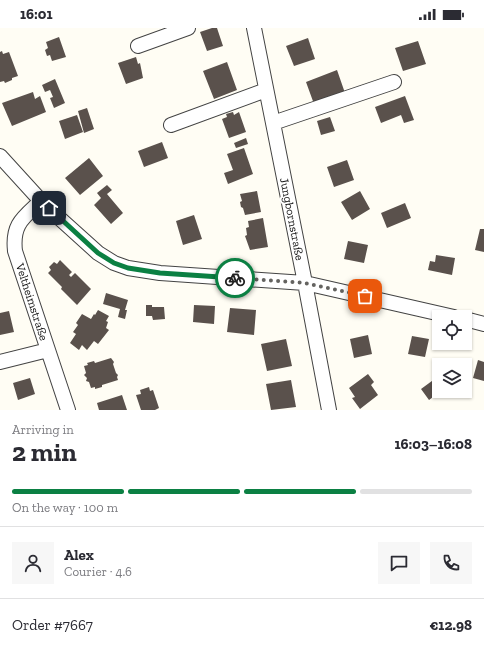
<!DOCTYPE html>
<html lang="en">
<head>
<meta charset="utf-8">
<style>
	:root { --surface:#fff; --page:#f7f7f7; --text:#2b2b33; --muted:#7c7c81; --line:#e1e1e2; --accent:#0b8043 }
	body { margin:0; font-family:"Zilla Slab",serif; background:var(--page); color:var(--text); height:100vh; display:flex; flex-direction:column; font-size:15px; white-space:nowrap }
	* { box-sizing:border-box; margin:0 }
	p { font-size:13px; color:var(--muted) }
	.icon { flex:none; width:22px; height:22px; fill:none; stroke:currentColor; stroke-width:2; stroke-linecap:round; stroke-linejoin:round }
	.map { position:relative; height:382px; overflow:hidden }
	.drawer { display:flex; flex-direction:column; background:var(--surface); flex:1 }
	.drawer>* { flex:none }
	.buttons { position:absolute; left:432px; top:282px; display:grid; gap:8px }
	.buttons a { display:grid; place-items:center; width:40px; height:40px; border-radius:0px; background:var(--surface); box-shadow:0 1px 3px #0004; font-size:20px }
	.pin { position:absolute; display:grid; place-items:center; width:34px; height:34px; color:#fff; margin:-17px; border-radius:8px; box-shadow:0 2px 6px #0006 }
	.courier { position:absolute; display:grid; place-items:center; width:40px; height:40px; margin:-20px; border:3px solid #0b8043; border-radius:50%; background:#fff; color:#222; box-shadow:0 1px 5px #0007 }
	.summary em { font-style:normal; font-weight:800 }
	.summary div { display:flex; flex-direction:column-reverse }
	.summary { display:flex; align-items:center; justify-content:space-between; height:68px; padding:0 12px }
	h1 { font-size:26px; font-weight:800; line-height:30px }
	.bar { display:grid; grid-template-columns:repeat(4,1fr); gap:6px 4px; align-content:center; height:48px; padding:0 12px }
	.bar i { height:5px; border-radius:3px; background:var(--line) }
	.bar .selected { background:var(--accent) }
	.bar p { grid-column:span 4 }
	.line { display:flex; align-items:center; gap:10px; padding:0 12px; border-top:1px solid var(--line) }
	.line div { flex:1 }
	.round { display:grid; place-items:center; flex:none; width:42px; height:42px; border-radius:0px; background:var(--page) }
	.status { display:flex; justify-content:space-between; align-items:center; height:28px; padding:0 20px; background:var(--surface); direction:ltr }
	.status svg { height:11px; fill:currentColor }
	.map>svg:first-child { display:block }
	.building { fill:#5a514c }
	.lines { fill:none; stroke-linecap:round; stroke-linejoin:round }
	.minor-casing { stroke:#434343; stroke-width:16 }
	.minor { stroke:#fff; stroke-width:14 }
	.done { stroke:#646360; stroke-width:4; stroke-dasharray:0 7.2 }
	.route { stroke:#0b8043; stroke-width:5 }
	.labels { text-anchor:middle; stroke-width:4; stroke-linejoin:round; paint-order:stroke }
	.street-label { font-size:12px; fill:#101010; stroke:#fff }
</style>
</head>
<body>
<div class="status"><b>16:01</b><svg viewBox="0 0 49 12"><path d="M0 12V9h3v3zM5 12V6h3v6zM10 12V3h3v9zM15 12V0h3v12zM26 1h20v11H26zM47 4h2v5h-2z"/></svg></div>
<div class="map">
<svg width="484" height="382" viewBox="0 0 484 382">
	<rect width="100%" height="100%" fill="#fffdf4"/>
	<path class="building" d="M212,0H217L223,18L207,23L200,4Z
		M59,9L66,29L52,33L50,27L47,28L45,22L48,20L46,14Z
		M308,10L315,31L294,38L286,18Z
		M418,13L426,36L403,43L395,20Z
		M2,23L3,26L9,24L18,48L12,50V52L5,55L4,53L0,54V24Z
		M136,29L138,36L140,35L143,50L126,56L118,35Z
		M227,34L237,62L214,71L203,43Z
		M337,42L345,65L314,76L306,54Z
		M55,51L65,75L54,80L50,70L53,69L50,62L45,64L42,57Z
		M33,64L35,71L40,68L46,84L12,98L2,75Z
		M405,68L414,92L404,95L401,87L381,95L375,79Z
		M87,80L94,101L84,105L78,83Z
		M233,84L234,87L239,84L246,104L229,110L222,91L227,89L226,86Z
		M77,87L83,104L65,111L59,93Z
		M330,89L335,103L321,107L317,93Z
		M246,110L248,116L236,120L234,115Z
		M162,114L168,130L144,139L138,123Z
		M244,120L253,146L228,156L224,145L233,142L227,126Z
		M89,130L103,148L80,167L65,150Z
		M347,132L354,152L334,159L327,139Z
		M107,157L112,162L107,166L123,185L111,196L94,177L101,170L97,165Z
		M257,163L261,184L245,187L243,180L241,179L240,174L242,173L240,166Z
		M360,163L370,181L352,192L341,174Z
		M405,175L411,190L387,200L381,185Z
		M194,187L202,211L183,217L176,193Z
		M263,190L268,219L250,222L245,208L247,207L246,200L249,199L248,193Z
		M480,201H484V224L475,222Z
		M348,213L368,217L364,235L344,231Z
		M436,227L455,230L452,247L428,242L430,233L435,234Z
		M60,232L72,244L69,247L71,249L75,245L91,261L77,277L61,261L62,259L48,245L51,242L49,239L54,234L57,236Z
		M106,265L128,272L125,282H127L125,291L118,289L120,281L103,276Z
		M146,277H152V279H164L165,291L153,292L152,288H146Z
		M194,277L215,278L214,296L193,294Z
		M230,280L256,282L254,307L227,304Z
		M98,282L109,288L106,293L108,294L106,300L109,302L98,316L94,313L87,322L82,317L79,322L70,315L76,306L73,304L78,297L76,295L82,286L91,291L94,286L95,287Z
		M9,283L14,304L0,307V285Z
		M368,307L372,326L354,330L350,311Z
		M412,308L429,311L425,329L408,326Z
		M286,311L292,338L267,343L261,316Z
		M111,330L114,334L113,336L116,345L118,347L117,349L118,352L102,357V359L95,361V359L91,360L89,354L86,353L87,350L84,347L86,345L84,338L88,337L87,335L94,333L95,335Z
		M478,332L484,334V353L473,350Z
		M368,346L374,354L371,357L378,367L360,381L352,370L355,369L349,360Z
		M30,350L35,366L18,372L13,355Z
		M436,350L439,354V363H441L429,372L421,361Z
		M291,352L296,379L271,382L266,356Z
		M149,359L150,363L153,362L159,380L155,382H141L136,367L141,366L140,362Z
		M122,367L127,382H99L97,375Z"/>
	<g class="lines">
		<defs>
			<path id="minor" d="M254,0L305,255L329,382
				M138,18L188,0
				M273,95L394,54
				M171,97L266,62
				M0,128L41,173L57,188L98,225L114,235L128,240L160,245L305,255L454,289
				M41,173C23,190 12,196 15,223L68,382
				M465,291L484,296
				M0,334L48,322"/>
		</defs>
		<use href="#minor" class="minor-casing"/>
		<use href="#minor" class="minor"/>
	</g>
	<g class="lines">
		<path class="done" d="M235,250L305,255L365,268"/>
		<path class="route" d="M49,180L98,225L114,235L128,240L160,245L235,250"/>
	</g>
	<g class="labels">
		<g class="street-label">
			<text transform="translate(292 191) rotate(79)" y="4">Jungbornstraße</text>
			<text transform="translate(32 274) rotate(72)" y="4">Veltheimstraße</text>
		</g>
	</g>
</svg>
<div class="buttons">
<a><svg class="icon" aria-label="locate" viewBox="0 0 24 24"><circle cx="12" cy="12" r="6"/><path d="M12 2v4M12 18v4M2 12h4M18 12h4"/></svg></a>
<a><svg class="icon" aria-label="layers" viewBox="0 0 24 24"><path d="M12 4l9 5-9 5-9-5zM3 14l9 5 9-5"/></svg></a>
</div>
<div class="pin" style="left:365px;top:268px;background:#ea580c"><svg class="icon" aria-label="bag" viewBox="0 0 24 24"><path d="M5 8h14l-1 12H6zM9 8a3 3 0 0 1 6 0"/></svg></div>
<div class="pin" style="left:49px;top:180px;background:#1f2937"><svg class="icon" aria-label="home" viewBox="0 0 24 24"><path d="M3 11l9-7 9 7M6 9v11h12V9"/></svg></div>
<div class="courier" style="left:235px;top:250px"><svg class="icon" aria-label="bike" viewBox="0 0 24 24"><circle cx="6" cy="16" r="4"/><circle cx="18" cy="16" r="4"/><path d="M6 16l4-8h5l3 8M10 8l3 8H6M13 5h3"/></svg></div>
</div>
<section class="drawer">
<div class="summary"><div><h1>2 min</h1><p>Arriving in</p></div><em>16:03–16:08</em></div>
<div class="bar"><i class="selected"></i><i class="selected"></i><i class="selected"></i><i></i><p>On the way · 100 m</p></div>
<div class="line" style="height:72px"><a class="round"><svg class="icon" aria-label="person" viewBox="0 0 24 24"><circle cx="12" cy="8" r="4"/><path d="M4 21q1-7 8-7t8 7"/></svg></a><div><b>Alex</b><p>Courier · 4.6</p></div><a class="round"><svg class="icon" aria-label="chat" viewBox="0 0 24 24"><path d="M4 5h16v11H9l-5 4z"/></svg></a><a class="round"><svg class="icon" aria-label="phone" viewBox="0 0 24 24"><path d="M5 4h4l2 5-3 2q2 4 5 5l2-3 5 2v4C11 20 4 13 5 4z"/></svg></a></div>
<div class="line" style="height:52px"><div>Order #7667</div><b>€12.98</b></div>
</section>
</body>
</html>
